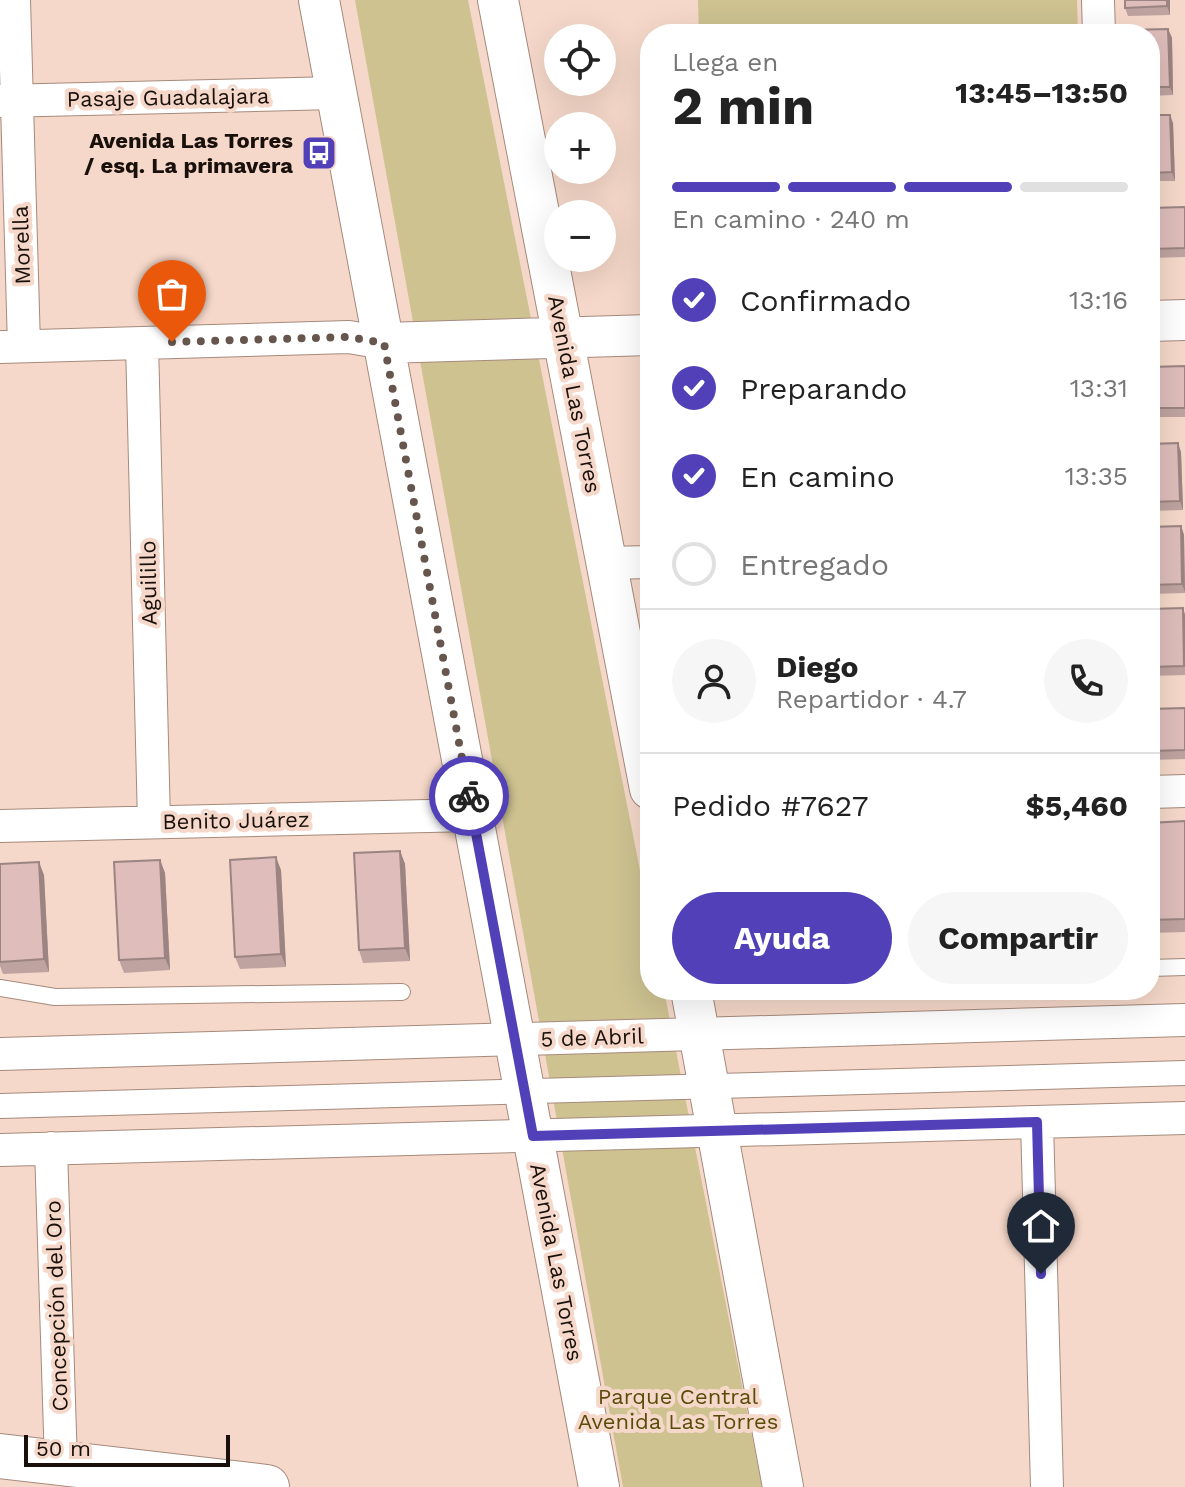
<!DOCTYPE html>
<html lang="es">
<head>
<meta charset="utf-8">
<style>
	:root { --surface:#fff; --page:#f6f6f6; --text:#222; --muted:#767676; --line:#e0e0e0; --accent:#5240b8 }
	body { margin:0; font-family:"Work Sans",sans-serif; background:var(--page); color:var(--text); height:100vh; display:flex; flex-direction:column; font-size:30px; white-space:nowrap }
	* { box-sizing:border-box; margin:0 }
	p { font-size:26px; color:var(--muted) }
	.icon { flex:none; width:44px; height:44px; fill:none; stroke:currentColor; stroke-width:2; stroke-linecap:round; stroke-linejoin:round }
	.map { position:relative; flex:1; overflow:hidden }
	.details { position:absolute; left:640px; top:24px; width:520px; height:976px; display:flex; flex-direction:column; background:var(--surface); border-radius:32px; box-shadow:0 8px 32px #0002 }
	.details>* { flex:none }
	.tools { position:absolute; left:544px; top:24px; display:grid; gap:16px }
	.tools a { display:grid; place-items:center; width:72px; height:72px; border-radius:50%; background:var(--surface); box-shadow:0 8px 32px #0002; font-size:40px }
	.scale { position:absolute; left:24px; bottom:20px; width:206px; box-sizing:border-box; padding-left:8px; border:4px solid #19100b; border-top:0; font-size:22px; line-height:28px; white-space:nowrap; color:#19100b; -webkit-text-stroke:6px #f5d8c9; paint-order:stroke }
	.pin { position:absolute; display:grid; place-items:center; width:68px; height:68px; color:#fff; margin:-82px -34px; border-radius:50% 50% 50% 0; rotate:-45deg; box-shadow:0 0 8px #0007 }
	.pin .icon { rotate:45deg }
	.courier { position:absolute; display:grid; place-items:center; width:80px; height:80px; margin:-40px; border:6px solid #5240b8; border-radius:50%; background:#fff; color:#222; box-shadow:0 2px 10px #0007 }
	.summary em { font-style:normal; font-weight:700 }
	.summary div { display:flex; flex-direction:column-reverse }
	.summary { display:flex; align-items:center; justify-content:space-between; height:136px; padding:0 32px }
	h1 { font-size:52px; font-weight:700; line-height:60px }
	.bar { display:grid; grid-template-columns:repeat(4,1fr); gap:12px 8px; align-content:center; height:96px; padding:0 32px }
	.bar i { height:10px; border-radius:6px; background:var(--line) }
	.bar .current { background:var(--accent) }
	.bar p { grid-column:span 4 }
	.line { display:flex; align-items:center; gap:20px; padding:0 32px; border-top:2px solid var(--line) }
	.line div { flex:1 }
	.round { display:grid; place-items:center; flex:none; width:84px; height:84px; border-radius:42px; background:var(--page) }
	ol { padding:0 32px; list-style:none }
	li { display:flex; align-items:center; gap:24px; height:88px }
	li p { margin-inline-start:auto }
	li .icon { padding:8px; border-radius:50%; background:var(--accent); color:#fff; stroke-width:4 }
	li:last-child { color:var(--muted) }
	li i { width:44px; height:44px; border:4px solid var(--line); border-radius:50% }
	.action { display:flex; gap:16px; margin-top:auto; padding:16px 32px }
	.action a { flex:1; height:92px; border-radius:48px; background:var(--accent); color:#fff; font-size:32px; font-weight:700; line-height:92px; text-align:center }
	.action a+a { background:var(--page); color:var(--text) }
	.map>svg:first-child { display:block }
	.green { fill:#cdc290 }
	.lines { fill:none; stroke-linecap:round; stroke-linejoin:round }
	.service-casing { stroke:#a58a7c; stroke-width:18 }
	.pedestrian-casing { stroke:#a58a7c; stroke-width:26 }
	.minor-casing { stroke:#a58a7c; stroke-width:34 }
	.tertiary-casing { stroke:#a58a7c; stroke-width:42 }
	.primary-casing { stroke:#a58a7c; stroke-width:46 }
	.service { stroke:#fff; stroke-width:16 }
	.pedestrian { stroke:#fff; stroke-width:24 }
	.minor { stroke:#fff; stroke-width:32 }
	.tertiary { stroke:#fff; stroke-width:40 }
	.primary { stroke:#fff; stroke-width:44 }
	.wall { fill:#bfa3a0 }
	.shaded-wall { fill:#9b8482 }
	.building { fill:#debdba; stroke:#9b8482; stroke-width:2 }
	.done { stroke:#66564e; stroke-width:8; stroke-dasharray:0 14.4 }
	.route { stroke:#5240b8; stroke-width:10 }
	.labels { text-anchor:middle; stroke-width:8; stroke-linejoin:round; paint-order:stroke }
	.street-label { font-size:22px; fill:#19100b; stroke:#f5d8c9 }
	.poi-label { font-size:22px; font-weight:bold; fill:#19100b; stroke:#f5d8c9; text-anchor:end }
	.park-label { font-size:22px; fill:#594c08; stroke:#f5d8c9 }
</style>
</head>
<body>
<div class="map">
<svg width="1185" height="1487" viewBox="0 0 1185 1487">
	<rect width="100%" height="100%" fill="#f5d8c9"/>
	<path class="green" d="M355,0H468L650,921V990H664L762,1487H623Z
		M698,0H1077L1078,34H699Z"/>
	<g class="lines">
		<defs>
			<path id="service" d="M1150,968L1185,967
				M0,988L55,997L402,992"/>
			<path id="pedestrian" d="M0,1106L1185,1073"/>
			<path id="minor" d="M14,0L24,346
				M1098,0L1099,34
				M0,101L336,93
				M142,343L154,822
				M0,347L349,337L384,343
				M607,563L650,562
				M1150,792L1185,791
				M0,826L472,815
				M0,1054L1185,1020
				M1037,1122L1047,1487
				M51,1148L61,1464
				M0,1150L1185,1118"/>
			<path id="tertiary" d="M319,0L599,1487
				M498,0L650,789
				M1150,321L1185,320
				M384,343L650,335
				M691,990L783,1487"/>
			<path id="primary" d="M0,1456L267,1487"/>
		</defs>
		<use href="#service" class="service-casing"/>
		<use href="#pedestrian" class="pedestrian-casing"/>
		<use href="#minor" class="minor-casing"/>
		<use href="#tertiary" class="tertiary-casing"/>
		<use href="#primary" class="primary-casing"/>
		<use href="#service" class="service"/>
		<use href="#pedestrian" class="pedestrian"/>
		<use href="#minor" class="minor"/>
		<use href="#tertiary" class="tertiary"/>
		<use href="#primary" class="primary"/>
	</g>
	<path class="wall" d="M1170,0V15L1128,16L1125,8Z
		M1168,29L1172,38L1173,95L1150,96V34Z
		M1150,115L1173,123L1175,181H1150Z
		M1185,207V257L1150,258V208Z
		M1185,366V417H1150V367Z
		M1150,444L1181,452L1183,510L1150,511Z
		M1181,526L1184,535L1185,593L1150,594V527Z
		M1183,608L1185,615V675L1150,676V609Z
		M1185,708V759L1150,760V709Z
		M1185,821V932L1151,933L1150,930V823Z
		M400,851L405,864L410,961L363,963L359,950Z
		M160,860L165,873L170,970L124,973L119,960Z
		M0,864L44,875L49,972L3,974L0,966Z
		M281,870L286,967L240,969L235,957Z"/>
	<path class="shaded-wall" d="M1167,0H1170V15L1167,6Z
		M1168,29L1172,38L1173,95L1170,87Z
		M1170,115L1173,123L1175,181L1172,172Z
		M1178,443L1181,452L1183,510L1180,501Z
		M1181,526L1184,535L1185,592L1182,584Z
		M1183,608L1185,615V667L1184,666Z
		M400,851L405,864L410,961L405,948Z
		M276,857L281,870L286,967L281,954Z
		M160,860L165,873L170,970L165,958Z
		M39,862L44,875L49,972L44,959Z"/>
	<path class="building" d="M1125,0H1167V6L1125,8Z
		M1168,29L1170,87H1150V34H1127V30Z
		M1150,115H1170L1172,172L1150,173Z
		M1185,207V248L1150,249V208Z
		M1185,366V408H1150V367Z
		M1178,443L1180,501L1150,502V444Z
		M1181,526L1182,584L1150,585V527Z
		M1183,608L1184,666L1150,667V609Z
		M1185,708V750L1150,751V709Z
		M1185,821V919L1150,920V823Z
		M400,851L405,948L359,950L354,853Z
		M276,857L281,954L235,957L230,860Z
		M160,860L165,958L119,960L114,862Z
		M39,862L44,959L0,962V864Z"/>
	<g class="lines">
		<path class="done" d="M172,342L349,337L384,343L469,796"/>
		<path class="route" d="M469,796L533,1136L1037,1122L1041,1274"/>
	</g>
	<defs>
		<symbol id="bus-square" viewBox="-11 -11 22 22"><rect x="-9" y="-9" width="18" height="18" rx="4" fill="#5240b8" stroke="#f5d8c9"/><path d="M-5-6H5V4H4V6H2V4H-2V6H-4V4H-5ZM-3.5-4V0h7V-4ZM-3.5 1.2v1.5H-2V1.2ZM2 1.2v1.5H3.5V1.2Z" fill="#fff"/></symbol>
	</defs>
	<g fill-rule="evenodd">
		<use href="#bus-square" x="299" y="133" width="40" height="40"/>
	</g>
	<g class="labels">
		<g class="street-label">
			<text transform="translate(168 97) rotate(-1)" y="8">Pasaje Guadalajara</text>
			<text transform="translate(21 245) rotate(-92)" y="8">Morella</text>
			<text transform="translate(575 394) rotate(79)" y="8">Avenida Las Torres</text>
			<text transform="translate(148 583) rotate(-91)" y="8">Aguilillo</text>
			<text transform="translate(236 820) rotate(-1)" y="8">Benito Juárez</text>
			<text transform="translate(592 1037) rotate(-2)" y="8">5 de Abril</text>
			<text transform="translate(557 1262) rotate(79)" y="8">Avenida Las Torres</text>
			<text transform="translate(56 1306) rotate(-92)" y="8">Concepción del Oro</text>
		</g>
		<g class="poi-label">
			<text x="293" y="148">Avenida Las Torres<tspan x="293" dy="25">/ esq. La primavera</tspan></text>
		</g>
		<g class="park-label">
			<text x="678" y="1404">Parque Central<tspan x="678" dy="25">Avenida Las Torres</tspan></text>
		</g>
	</g>
</svg>
<div class="tools">
<a><svg class="icon" aria-label="locate" viewBox="0 0 24 24"><circle cx="12" cy="12" r="6"/><path d="M12 2v4M12 18v4M2 12h4M18 12h4"/></svg></a>
<a>+</a>
<a>−</a>
</div>
<div class="scale">50 m</div>
<div class="pin" style="left:172px;top:342px;background:#ea580c"><svg class="icon" aria-label="bag" viewBox="0 0 24 24"><path d="M5 8h14l-1 12H6zM9 8a3 3 0 0 1 6 0"/></svg></div>
<div class="pin" style="left:1041px;top:1274px;background:#1f2937"><svg class="icon" aria-label="home" viewBox="0 0 24 24"><path d="M3 11l9-7 9 7M6 9v11h12V9"/></svg></div>
<div class="courier" style="left:469px;top:796px"><svg class="icon" aria-label="bike" viewBox="0 0 24 24"><circle cx="6" cy="16" r="4"/><circle cx="18" cy="16" r="4"/><path d="M6 16l4-8h5l3 8M10 8l3 8H6M13 5h3"/></svg></div>
<section class="details">
<div class="summary"><div><h1>2 min</h1><p>Llega en</p></div><em>13:45–13:50</em></div>
<div class="bar"><i class="current"></i><i class="current"></i><i class="current"></i><i></i><p>En camino · 240 m</p></div>
<ol>
<li><svg class="icon" aria-label="check" viewBox="0 0 24 24"><path d="M5 12l5 5 9-10"/></svg>Confirmado<p>13:16</p></li>
<li><svg class="icon" aria-label="check" viewBox="0 0 24 24"><path d="M5 12l5 5 9-10"/></svg>Preparando<p>13:31</p></li>
<li><svg class="icon" aria-label="check" viewBox="0 0 24 24"><path d="M5 12l5 5 9-10"/></svg>En camino<p>13:35</p></li>
<li><i></i>Entregado</li>
</ol>
<div class="line" style="height:144px"><a class="round"><svg class="icon" aria-label="person" viewBox="0 0 24 24"><circle cx="12" cy="8" r="4"/><path d="M4 21q1-7 8-7t8 7"/></svg></a><div><b>Diego</b><p>Repartidor · 4.7</p></div><a class="round"><svg class="icon" aria-label="phone" viewBox="0 0 24 24"><path d="M5 4h4l2 5-3 2q2 4 5 5l2-3 5 2v4C11 20 4 13 5 4z"/></svg></a></div>
<div class="line" style="height:104px"><div>Pedido #7627</div><b>$5,460</b></div>
<div class="action"><a>Ayuda</a><a>Compartir</a></div>
</section>
</div>
</body>
</html>
